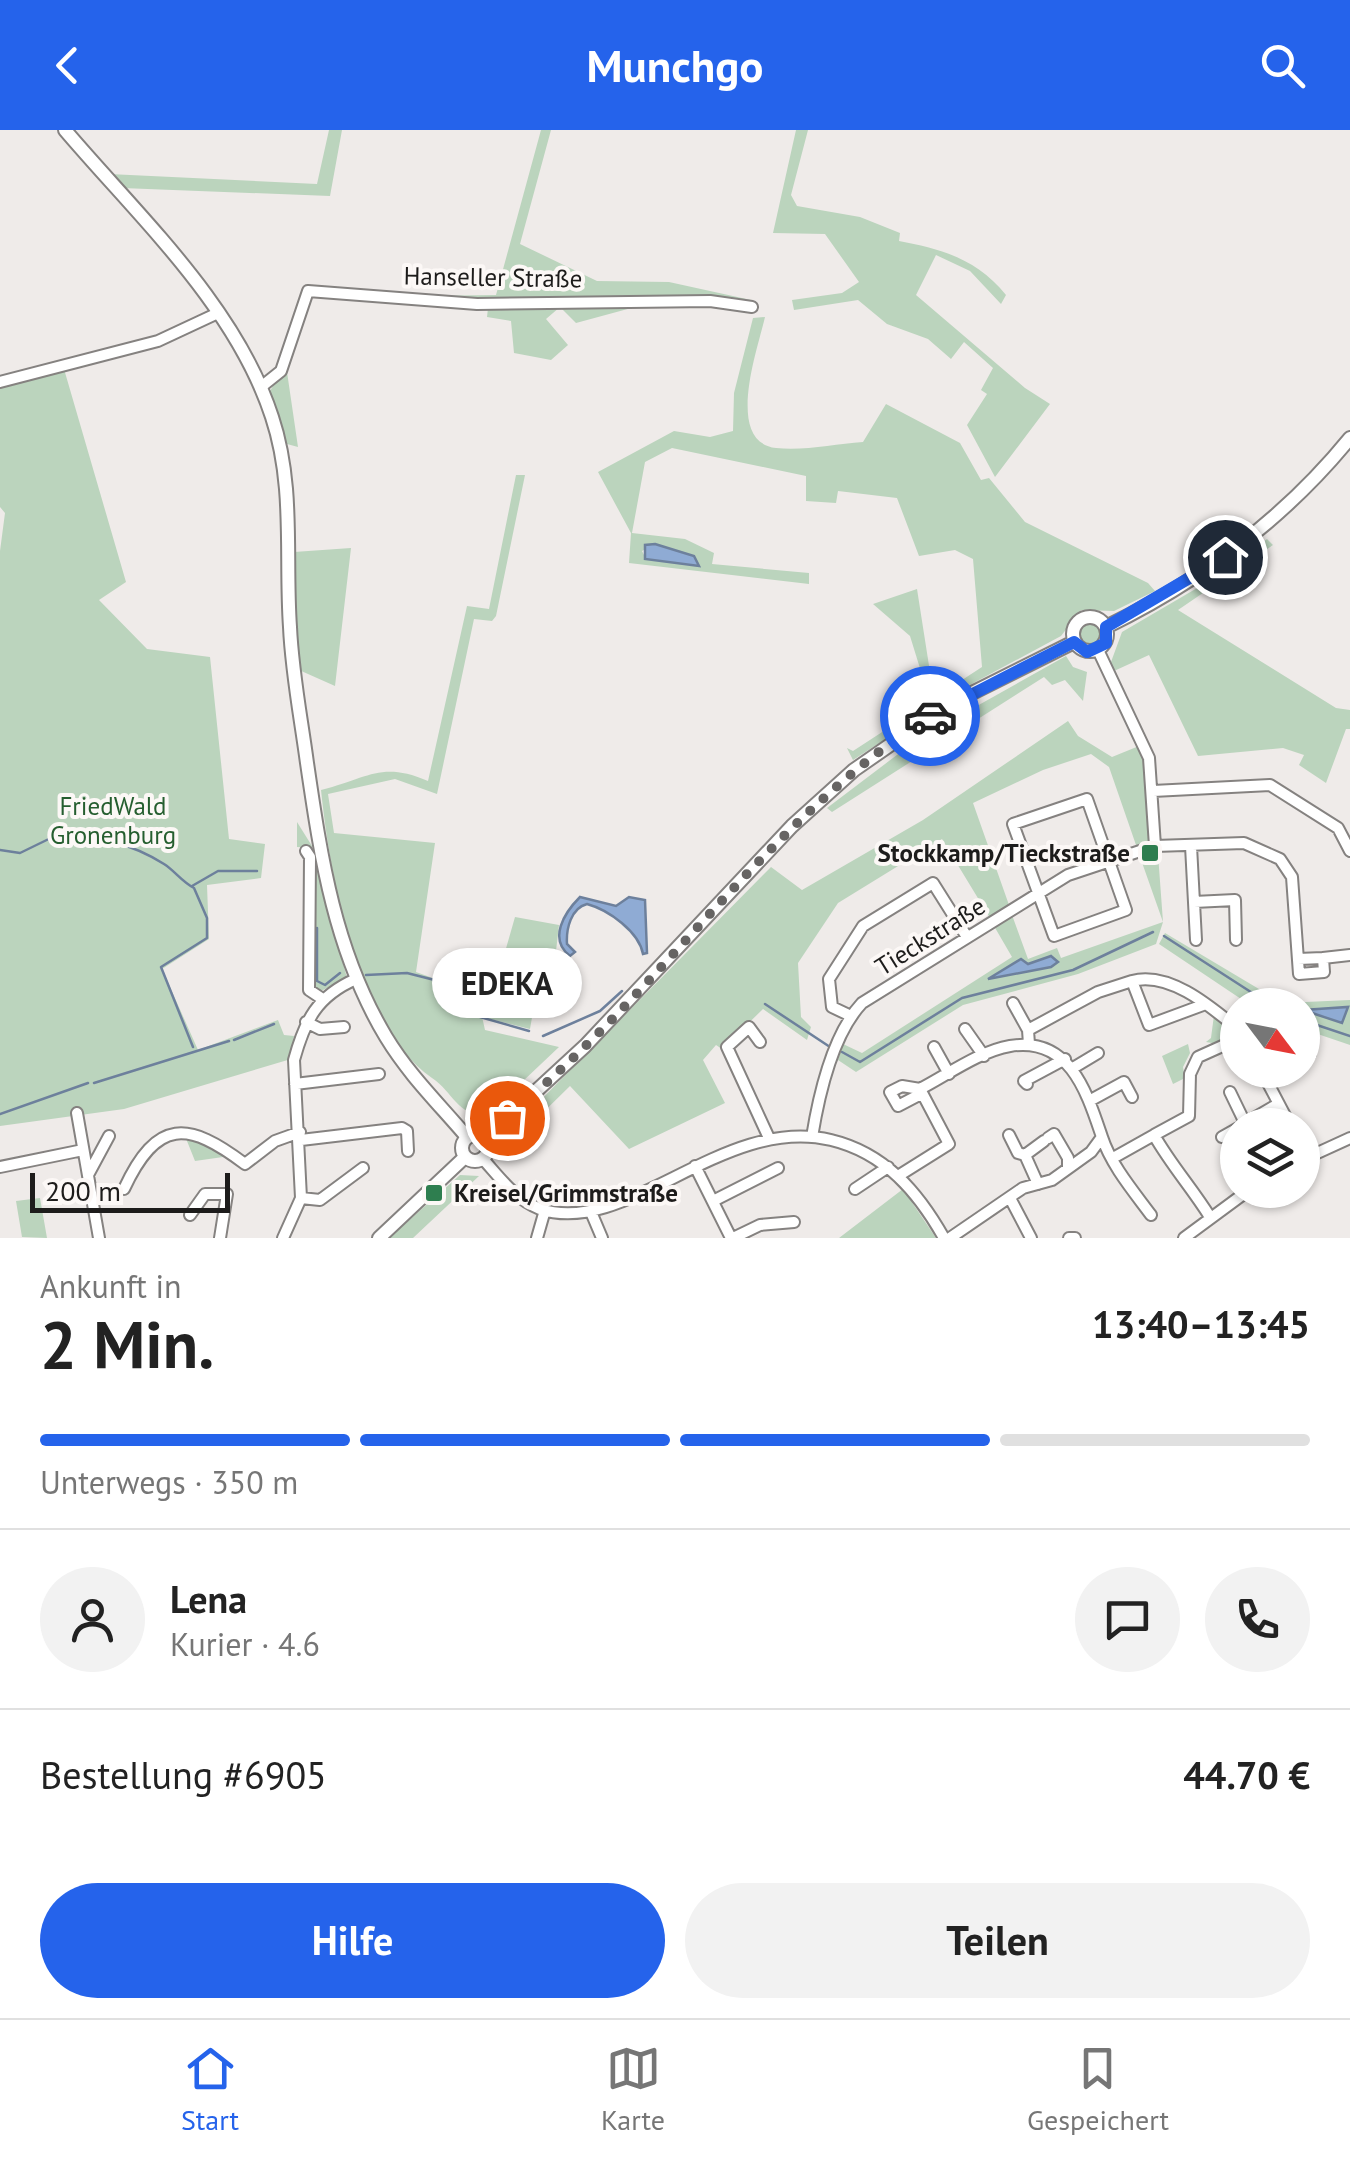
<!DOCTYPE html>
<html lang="de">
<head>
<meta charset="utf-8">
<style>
	:root { --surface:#fff; --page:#f2f2f2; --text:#222; --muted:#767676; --line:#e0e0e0; --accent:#2563eb }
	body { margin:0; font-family:"PT Sans",sans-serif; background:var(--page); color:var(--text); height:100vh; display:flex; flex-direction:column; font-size:38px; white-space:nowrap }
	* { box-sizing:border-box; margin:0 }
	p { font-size:32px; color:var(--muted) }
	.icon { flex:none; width:55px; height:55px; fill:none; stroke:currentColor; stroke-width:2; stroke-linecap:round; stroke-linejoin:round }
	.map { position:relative; height:1108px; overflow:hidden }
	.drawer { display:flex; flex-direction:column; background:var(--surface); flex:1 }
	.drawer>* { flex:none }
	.needle { width:65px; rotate:122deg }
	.controls { position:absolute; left:1220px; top:858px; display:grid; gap:20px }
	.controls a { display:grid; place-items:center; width:100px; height:100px; border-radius:50%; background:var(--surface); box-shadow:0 2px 8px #0004; font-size:50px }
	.scale { position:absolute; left:30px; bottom:25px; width:200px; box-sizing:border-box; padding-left:10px; border:5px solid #1d1c1b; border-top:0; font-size:28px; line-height:35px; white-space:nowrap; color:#1d1c1b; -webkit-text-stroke:8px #fcf8f6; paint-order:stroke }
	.pin { position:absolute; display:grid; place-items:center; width:85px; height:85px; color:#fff; margin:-42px; border:5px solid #fff; border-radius:50%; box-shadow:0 2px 10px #0007 }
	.courier { position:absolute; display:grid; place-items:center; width:100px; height:100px; margin:-50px; border:8px solid #2563eb; border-radius:50%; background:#fff; color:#222; box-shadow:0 2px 12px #0007 }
	.bubble { position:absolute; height:70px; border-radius:35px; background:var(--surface); box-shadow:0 2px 8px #0004; font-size:32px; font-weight:600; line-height:70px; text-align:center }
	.headline em { font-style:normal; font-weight:600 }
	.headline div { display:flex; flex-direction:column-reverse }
	.headline { display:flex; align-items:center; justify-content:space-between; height:170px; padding:0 40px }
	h1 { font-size:65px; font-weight:600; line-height:75px }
	.bar { display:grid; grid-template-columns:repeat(4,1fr); gap:15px 10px; align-content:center; height:120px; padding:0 40px }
	.bar i { height:12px; border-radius:8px; background:var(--line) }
	.bar .selected { background:var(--accent) }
	.bar p { grid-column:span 4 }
	.line { display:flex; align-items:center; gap:25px; padding:0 40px; border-top:2px solid var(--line) }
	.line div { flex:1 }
	.round { display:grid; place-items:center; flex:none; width:105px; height:105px; border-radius:52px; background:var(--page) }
	.button { display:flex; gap:20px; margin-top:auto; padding:20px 40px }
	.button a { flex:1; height:115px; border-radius:60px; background:var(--accent); color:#fff; font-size:40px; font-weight:600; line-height:115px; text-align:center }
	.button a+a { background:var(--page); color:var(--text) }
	header { display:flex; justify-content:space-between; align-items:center; height:130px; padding:0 40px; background:var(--accent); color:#fff; font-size:45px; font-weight:600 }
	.tab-bar { display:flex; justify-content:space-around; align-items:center; height:140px; border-top:2px solid var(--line); background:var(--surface); font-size:28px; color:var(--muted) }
	.tab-bar a { display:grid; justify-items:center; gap:5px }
	.tab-bar .selected { color:var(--accent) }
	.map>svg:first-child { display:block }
	.green { fill:#bbd4bd; fill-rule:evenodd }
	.water { fill:#8fabd4; stroke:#6d809c; stroke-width:2.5 }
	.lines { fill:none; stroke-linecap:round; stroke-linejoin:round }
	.stream { stroke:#6d809c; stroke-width:2.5 }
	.minor-casing { stroke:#858280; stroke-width:14 }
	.major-casing { stroke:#858280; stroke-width:16 }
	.minor { stroke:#fff; stroke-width:10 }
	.major { stroke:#fff; stroke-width:12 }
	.done { stroke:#666463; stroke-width:10; stroke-dasharray:0 18 }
	.route { stroke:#2563eb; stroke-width:12 }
	.poi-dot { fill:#2e7e4f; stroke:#fcf8f6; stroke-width:4 }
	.labels { text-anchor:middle; stroke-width:8; stroke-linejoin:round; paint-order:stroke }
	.street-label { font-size:25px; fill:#1d1c1b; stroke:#fcf8f6 }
	.park-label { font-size:25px; fill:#255e2f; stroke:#fcf8f6 }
	.poi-label { font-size:25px; font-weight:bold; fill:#1d1c1b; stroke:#fcf8f6; text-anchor:end }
</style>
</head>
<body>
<header><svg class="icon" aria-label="back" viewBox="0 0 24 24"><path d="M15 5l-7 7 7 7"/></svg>Munchgo<svg class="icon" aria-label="search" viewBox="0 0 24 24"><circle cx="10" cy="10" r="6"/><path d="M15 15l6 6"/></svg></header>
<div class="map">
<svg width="1350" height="1108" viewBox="0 0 1350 1108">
	<rect width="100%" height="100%" fill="#efebe9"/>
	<path class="green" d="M329,0H342L330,66L122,58L109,44L317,54Z
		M541,0H551L520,114L597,151L669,152L751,170L752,175L635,177L576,193L560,177L546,189L568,215L551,230L514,223L511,191L487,187L488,178L419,166L496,165Z
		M796,0H808L791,65L797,76L860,87L900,103L899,111C942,119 977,129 1006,165L1001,174L970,141L936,125L916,165L1025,258L1050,274L995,347L967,295L987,264L981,260L993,238L964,212L951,229L928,209L887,194L858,170L794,180L792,170L842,163L859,152L825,104L773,103Z
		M765,187C758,218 724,312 776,318C804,321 835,314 863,312L886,274L960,313L981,350L989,348L1025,392L1148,453L1155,461L1114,481L1081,480L1061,506L966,557L853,630L847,618L853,621L982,537L973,429L955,420L919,426L897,368L838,361L836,373L806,371V346L672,318L645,332L632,403L685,409L714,423L712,434L809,443V454L629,433L631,403L598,342L674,301L710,307L733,301L734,263L753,188ZM655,414L694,427L698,436L646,429L642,421Z
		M285,236L287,242L298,317L287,314L270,261Z
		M64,239L126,452L99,470L147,519L210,527L229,709L265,714L261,748L207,755L209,809L162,839L198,920L278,890L284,905L294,906L291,929L124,979L0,996V421L5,383L0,377V252Z
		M516,345H525L496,486L492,491L474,489L437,664L395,649L328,664L334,703L435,713L416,842L477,864L485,900L559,917L487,985C457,986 454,963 432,948C356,895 330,747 321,660C369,648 381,631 428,651L467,476L489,479Z
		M1267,409L1273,415L1178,480L1336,578L1350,580V599H1346L1326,653L1299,635L1304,625L1283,618L1198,626L1149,525L1114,541L1111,532L1122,502L1216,447Z
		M351,418L335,556L299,540L294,422Z
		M917,459L930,542L923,548L910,506L873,474Z
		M1077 504a13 13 0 1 1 26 0a13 13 0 1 1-26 0Z
		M1066,526L1073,537L1087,542L1083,571L1065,550L1052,555L1044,547L832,682L827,678L918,609Z
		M1068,591L1078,606L1112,627L1139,616L1147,636L1150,712L1136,715L1109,637L1091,624L1043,640L973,673L1009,775L990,788L942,709L838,773L798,833L801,887L811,897L807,910L763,879L722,919L716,915L703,930L725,973L629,1019L570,956L514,1011L512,1002L518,993L771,737L802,760L923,690Z
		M297,692L312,716L347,848L319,862L314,857L311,718L297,717Z
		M1139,724H1158L1163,792L1156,814L1078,844L963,875L856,942L838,930L843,914L862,923L1012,827L994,796L1012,785L1028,829L1057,818L1061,828L1163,792Z
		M515,787L559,795L556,821L573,841L534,876L530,899L486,888Z
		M1165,803L1264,862L1250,875L1159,814Z
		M1269,865L1283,873L1350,870V915L1303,899L1302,875H1260Z
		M1214,885L1237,902V906L1218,914L1206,912L1211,908Z
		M1188,914L1190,923L1183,937L1185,948L1173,954L1162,926Z
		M185,1006H194L230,1026L195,1031Z
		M460,1045L479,1046L413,1108H389Z
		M903,1059L936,1108H839Z
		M40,1068L47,1108L22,1107L16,1071Z"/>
	<path class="water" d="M655,414L694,426L699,436L645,429V415Z
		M580,767L616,776L629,767L645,770L647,823L643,824C639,802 609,780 587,774C571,778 566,799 567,814L575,822L570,826C548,809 564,783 580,767Z
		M1051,826L1058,832L1051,837L988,849L1021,829L1028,834Z
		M1348,877L1342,893L1303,880Z"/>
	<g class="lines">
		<path class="stream" d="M0,720L20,723L59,704C101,708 129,712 164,734C175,741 181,751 194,758L207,788V808L161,837L193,917
			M192,756L218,741H257
			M317,798V851L325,855L340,843
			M1164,806L1271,875
			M366,845L407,843L462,857L480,887L529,901
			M765,874L830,917
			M1302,890L1350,906
			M543,906L600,881L622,861
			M234,910L274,894
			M842,922L860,932L962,868L1073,840L1153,802
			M94,953L229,911
			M0,984L88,953"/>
		<defs>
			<path id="minor" d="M0,252L158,211L218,183
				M261,257L281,241L308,161L477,174L710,171L752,177
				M1098,520L1149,628L1155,716
				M1153,661L1270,655L1338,698L1350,721
				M1087,669L1126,780L1054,806L1013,694Z
				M1191,716L1196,810
				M306,721L310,727L309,860L321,868
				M1194,772L1235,770L1236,810
				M1323,828L1350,825
				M1013,873L1028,900
				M1203,875L1149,895L1132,851C1169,841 1210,876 1238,899
				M851,886L832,877L829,849L863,796L933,753L967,807
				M306,892L320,899L344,897
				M965,899L984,926
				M760,912L749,897L727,917L769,1008
				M1029,914L1028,900L1098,862L1132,851
				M934,917L949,944
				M1302,928L1310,924
				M1073,938L1098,923
				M1261,940L1290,995
				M295,954L379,944
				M1027,954L1024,951L1065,929
				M1230,962L1245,993
				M919,965L898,976L890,962L902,956L920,959
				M1091,970L1124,952L1132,967
				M77,983L99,1108
				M1242,995L1278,974
				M1009,1005L1018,1023L1025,1025
				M812,1007C819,964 832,905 862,873L1068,745L1155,716L1244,713L1280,729L1292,747L1299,844L1324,842L1323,828L1298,829
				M1222,1007L1238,998
				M1048,1008L1054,1004L1068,1028V1038
				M301,1010L402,998L407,1001L408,1021
				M1113,1028L1154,1005
				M483,1029C500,1048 515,1069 540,1079C627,1108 723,984 831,1010C885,1023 918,1062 944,1108
				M1302,1030L1350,1008
				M695,1036L731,1108
				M0,1037L83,1020
				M88,1045L109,1006
				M898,1046L949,1014L920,959C947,945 980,921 1010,916C1070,906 1087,963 1102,1007C1111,1035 1134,1062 1151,1085
				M1038,1054L1025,1025L1044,1011
				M124,1059C157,988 188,991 245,1034L275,1011L300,1002
				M855,1059L888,1037
				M301,1068L320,1070L363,1038
				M1011,1070L1031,1108
				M713,1071L778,1038
				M591,1082L602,1108
				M190,1085L205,1064H227L220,1108
				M1210,1087C1192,1058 1171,1035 1154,1005L1189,986L1190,944L1198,927L1238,909
				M283,1108L301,1068L294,930C305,890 317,866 356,849
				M537,1108L545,1080
				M733,1108L760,1095L794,1092
				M950,1108L1023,1058L1052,1050L1091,1022L1102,1007
				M1069,1108H1075
				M1184,1108L1249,1060"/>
			<path id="major" d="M65,0C139,87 236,176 272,287C295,356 285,426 290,497C292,543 301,588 307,633C321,729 335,822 386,907C409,945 439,974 467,1007
				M1073 504a17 17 0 1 1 34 0a17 17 0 1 1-34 0Z
				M1106,497C1200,451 1284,389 1350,308
				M462 1018a13 13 0 1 1 26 0a13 13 0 1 1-26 0Z
				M485,1008L585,916L792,696L854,640L946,576L1074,512
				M379,1108L465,1027"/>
		</defs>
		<use href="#minor" class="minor-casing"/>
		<use href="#major" class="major-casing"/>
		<use href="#minor" class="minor"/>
		<use href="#major" class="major"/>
	</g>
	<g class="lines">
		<path class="done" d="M507,988C547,953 586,917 623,878C721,775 809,663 930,586"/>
		<path class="route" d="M930,586L1074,512L1087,522L1106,513V497L1225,427"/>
	</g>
	<g class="poi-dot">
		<rect x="1140" y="713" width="20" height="20" rx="5"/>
		<rect x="424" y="1053" width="20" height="20" rx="5"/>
	</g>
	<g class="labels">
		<g class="street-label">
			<text transform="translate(493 147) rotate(1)" y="9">Hanseller Straße</text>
			<text transform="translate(930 806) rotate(-32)" y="9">Tieckstraße</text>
		</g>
		<g class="park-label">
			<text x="113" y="685">FriedWald<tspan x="113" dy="29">Gronenburg</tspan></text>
		</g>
		<g class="poi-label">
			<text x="1130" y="732">Stockkamp/Tieckstraße</text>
			<text x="454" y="1072" text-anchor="start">Kreisel/Grimmstraße</text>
		</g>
	</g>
</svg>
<div class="controls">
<a><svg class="needle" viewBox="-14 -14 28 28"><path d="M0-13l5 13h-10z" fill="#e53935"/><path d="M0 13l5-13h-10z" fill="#767676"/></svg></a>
<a><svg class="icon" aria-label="layers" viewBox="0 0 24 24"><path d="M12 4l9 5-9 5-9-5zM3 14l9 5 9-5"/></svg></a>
</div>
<div class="scale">200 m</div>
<div class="pin" style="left:507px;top:988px;background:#ea580c"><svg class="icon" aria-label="bag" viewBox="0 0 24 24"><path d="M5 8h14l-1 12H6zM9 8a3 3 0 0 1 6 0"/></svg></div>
<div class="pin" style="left:1225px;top:427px;background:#1f2937"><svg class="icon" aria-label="home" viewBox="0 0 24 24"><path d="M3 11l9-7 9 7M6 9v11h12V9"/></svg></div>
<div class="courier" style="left:930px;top:586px"><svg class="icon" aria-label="car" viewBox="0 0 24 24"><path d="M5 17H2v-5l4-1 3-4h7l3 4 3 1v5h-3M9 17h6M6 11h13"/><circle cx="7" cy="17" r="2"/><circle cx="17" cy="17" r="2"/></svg></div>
<div class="bubble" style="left:432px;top:818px;width:150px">EDEKA</div>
</div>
<section class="drawer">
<div class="headline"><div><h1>2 Min.</h1><p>Ankunft in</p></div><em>13:40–13:45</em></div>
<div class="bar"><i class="selected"></i><i class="selected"></i><i class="selected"></i><i></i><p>Unterwegs · 350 m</p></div>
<div class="line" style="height:180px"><a class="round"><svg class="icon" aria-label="person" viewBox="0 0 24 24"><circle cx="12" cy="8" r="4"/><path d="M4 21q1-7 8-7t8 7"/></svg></a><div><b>Lena</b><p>Kurier · 4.6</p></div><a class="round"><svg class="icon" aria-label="chat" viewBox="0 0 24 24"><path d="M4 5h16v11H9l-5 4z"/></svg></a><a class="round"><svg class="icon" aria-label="phone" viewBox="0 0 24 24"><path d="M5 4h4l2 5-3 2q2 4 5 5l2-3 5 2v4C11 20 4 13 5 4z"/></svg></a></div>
<div class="line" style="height:130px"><div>Bestellung #6905</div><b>44.70 €</b></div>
<div class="button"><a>Hilfe</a><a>Teilen</a></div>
</section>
<nav class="tab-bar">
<a class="selected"><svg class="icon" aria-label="home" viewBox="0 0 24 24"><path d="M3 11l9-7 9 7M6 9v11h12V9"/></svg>Start</a>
<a><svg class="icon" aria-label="map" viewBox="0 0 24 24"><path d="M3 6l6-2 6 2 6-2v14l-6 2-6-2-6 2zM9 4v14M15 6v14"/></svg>Karte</a>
<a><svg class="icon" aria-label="saved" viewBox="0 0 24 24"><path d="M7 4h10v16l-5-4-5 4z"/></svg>Gespeichert</a>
</nav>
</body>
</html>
